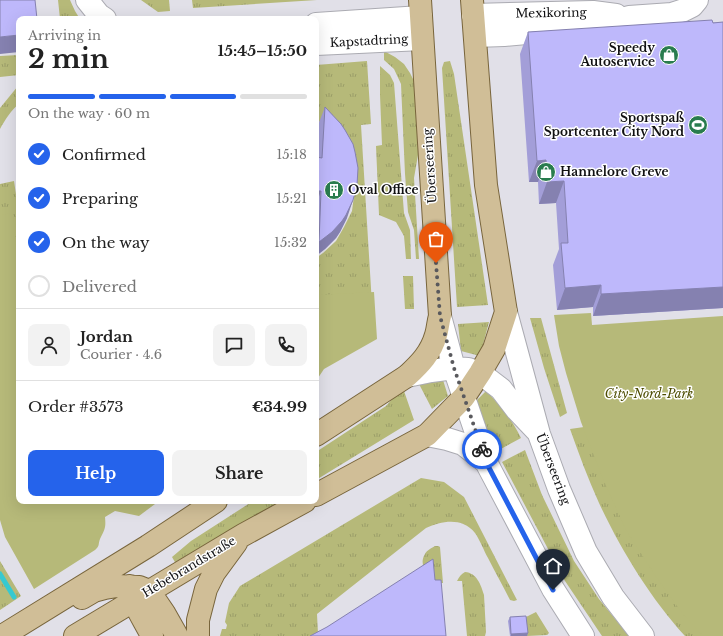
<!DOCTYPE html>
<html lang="en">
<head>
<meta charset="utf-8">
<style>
	:root { --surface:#fff; --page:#f2f2f2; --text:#222; --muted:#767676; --line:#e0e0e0; --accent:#2563eb }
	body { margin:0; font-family:"Libre Baskerville",serif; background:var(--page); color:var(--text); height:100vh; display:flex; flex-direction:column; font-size:15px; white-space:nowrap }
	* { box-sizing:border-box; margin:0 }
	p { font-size:13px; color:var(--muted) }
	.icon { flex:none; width:22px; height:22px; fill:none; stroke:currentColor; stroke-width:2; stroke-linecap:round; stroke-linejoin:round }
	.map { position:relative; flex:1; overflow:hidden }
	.sheet { position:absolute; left:16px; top:16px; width:303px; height:488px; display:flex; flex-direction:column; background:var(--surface); border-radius:8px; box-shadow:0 4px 16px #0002 }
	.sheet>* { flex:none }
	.pin { position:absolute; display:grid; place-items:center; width:34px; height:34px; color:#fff; margin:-41px -17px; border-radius:50% 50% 50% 0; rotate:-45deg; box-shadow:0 0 4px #0007 }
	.pin .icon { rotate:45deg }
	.courier { position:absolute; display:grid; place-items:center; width:40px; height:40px; margin:-20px; border:3px solid #2563eb; border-radius:50%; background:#fff; color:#222; box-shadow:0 1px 5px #0007 }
	.head em { font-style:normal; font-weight:700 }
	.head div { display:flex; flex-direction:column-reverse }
	.head { display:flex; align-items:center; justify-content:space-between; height:68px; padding:0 12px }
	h1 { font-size:26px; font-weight:700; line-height:30px }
	.bar { display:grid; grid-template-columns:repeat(4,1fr); gap:6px 4px; align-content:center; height:48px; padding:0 12px }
	.bar i { height:5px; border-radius:3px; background:var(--line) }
	.bar .current { background:var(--accent) }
	.bar p { grid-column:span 4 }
	.line { display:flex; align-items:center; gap:10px; padding:0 12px; border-top:1px solid var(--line) }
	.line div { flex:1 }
	.round { display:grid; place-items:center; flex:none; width:42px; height:42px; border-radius:8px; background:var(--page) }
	ol { padding:0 12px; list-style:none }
	li { display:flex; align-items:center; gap:12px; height:44px }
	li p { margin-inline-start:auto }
	li .icon { padding:4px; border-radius:50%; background:var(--accent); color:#fff; stroke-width:4 }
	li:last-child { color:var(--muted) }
	li i { width:22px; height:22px; border:2px solid var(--line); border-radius:50% }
	.cta { display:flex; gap:8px; margin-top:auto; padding:8px 12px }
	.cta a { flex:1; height:46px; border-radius:8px; background:var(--accent); color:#fff; font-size:16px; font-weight:700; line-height:46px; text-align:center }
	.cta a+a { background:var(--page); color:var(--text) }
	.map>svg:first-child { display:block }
	.grass { fill:url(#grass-tufts) }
	.green { fill:#b6b979 }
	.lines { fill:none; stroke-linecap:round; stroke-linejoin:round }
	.stream { stroke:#37c9d0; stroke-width:5 }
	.minor-casing { stroke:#ababb2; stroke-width:24 }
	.major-casing { stroke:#78653c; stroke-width:24 }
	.minor { stroke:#fff; stroke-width:22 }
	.major { stroke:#d0be97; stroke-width:22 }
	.wall { fill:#a39ed8 }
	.shaded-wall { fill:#8581b0 }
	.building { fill:#beb8fb; stroke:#8581b0 }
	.done { stroke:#59595d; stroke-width:4; stroke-dasharray:0 7.2 }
	.route { stroke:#2563eb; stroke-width:5 }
	.labels { text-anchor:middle; stroke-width:3; stroke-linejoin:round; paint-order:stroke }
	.street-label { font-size:12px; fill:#101012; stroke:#fff }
	.poi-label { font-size:12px; font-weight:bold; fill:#101012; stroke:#fff; text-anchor:end }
	.park-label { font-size:12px; font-style:italic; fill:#4c4c00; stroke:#fff }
</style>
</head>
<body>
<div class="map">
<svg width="723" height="636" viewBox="0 0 723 636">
	<defs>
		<pattern id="grass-tufts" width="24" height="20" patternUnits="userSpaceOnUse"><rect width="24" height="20" fill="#b6b979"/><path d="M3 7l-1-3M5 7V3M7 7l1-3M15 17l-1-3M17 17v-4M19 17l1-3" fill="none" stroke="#9b9e68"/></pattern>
	</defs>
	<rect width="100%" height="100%" fill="#e1e0e8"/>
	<path class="grass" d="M58,0H70L75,11L80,19H60Z
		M141,0H169L170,11L158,12Z
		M192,0H317L193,8Z
		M384,51L395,57L404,64L410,73L415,83L419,142L418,155L414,178L419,259H416L414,230L408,212L405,174L401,84L394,69L384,60Z
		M19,55V75L0,77V56Z
		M367,61L371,124L361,125L374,337L322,369L316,376V258L323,253L336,241L344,227L352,211L355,188L326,127L316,119V65Z
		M450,61L454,74L488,305L457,307L442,68L444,62Z
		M380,66L390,75L394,83L404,213L410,230L411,259H406L404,236L396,222L379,215L376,146L382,145L380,95Z
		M18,86H19V104C11,110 5,120 0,129V108Z
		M14,181L17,201L19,207V346L0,314V184Z
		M403,276H413L414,309H405Z
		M530,318H541L567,413L560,417L544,368Z
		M489,322L480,356L461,351L458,324Z
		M443,380L448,396L432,409L419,384Z
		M404,391L414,420L316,480V452L386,406L394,397Z
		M486,391C502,407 511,418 521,438L497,451L485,427L476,401Z
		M584,427L723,636H685C651,599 621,550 599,503C588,479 579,454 570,429Z
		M525,450L542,495L574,561L599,599L629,636H602L565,581L502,462Z
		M421,478L444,482L464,497L517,600L514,601L510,600C503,586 495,572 488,558C484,551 480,540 475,533C462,517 442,521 426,528L317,614L318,634L315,636H220L222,629H226L227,625L225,622L229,603L240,586Z
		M253,501H281L176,564L172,557L191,541Z
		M435,546H438L440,547L443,583H434C428,575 418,565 425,554C427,550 432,548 435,546Z
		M0,561L21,596L0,610Z
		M465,572C477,573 481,585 484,595L486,632L485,636H467L462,581H457C459,577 461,574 465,572Z
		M536,612L549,633L547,635L527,636L525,619L526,617Z"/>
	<path class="green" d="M13,213L19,277V501H159L139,516L115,511L105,517C106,528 105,529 100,539C98,544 100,546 95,550L34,589L5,537L0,520V215Z
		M374,292L377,339L324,369L316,381V295Z
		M591,313L592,325L723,316V636H703L682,613L655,575L626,530L603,479L581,422L566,373L559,346L554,315Z"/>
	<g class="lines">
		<path class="stream" d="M0,574L14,597"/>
		<defs>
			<path id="minor" d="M87,0L99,15L105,19
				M473,15L593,12L616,15
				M316,24L421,17
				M475,36L504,35L593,27L629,17L672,14L684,10L692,6L697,0
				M316,44L422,39
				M506,312L539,434L559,489L586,552L613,597L643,636
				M440,316L454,368L486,462L553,589L583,636
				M407,376L431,371L454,368L468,369L480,373L501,389L517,410L536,430
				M427,435L447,439L463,444L486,462"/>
			<path id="major" d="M316,435L407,376C420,364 431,353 436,335C438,329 438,322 440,316L420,0
				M316,495L427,435L464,397L480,373L494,349L506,312L486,185L472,0
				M130,586C131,602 145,621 152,636
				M82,598L94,591L105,588L117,586L139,587L149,591L164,613L177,636
				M2,636L148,546L216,501
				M75,636L243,535L305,501
				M198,636V620L206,589L214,573L236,543"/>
		</defs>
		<use href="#minor" class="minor-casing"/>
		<use href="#major" class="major-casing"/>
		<use href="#minor" class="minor"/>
		<use href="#major" class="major"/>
	</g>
	<path class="wall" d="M723,22V308L593,316V307L557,310L553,265L559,249L556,203L539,204L538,182H529L520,54L528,32Z
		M325,107L347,218L340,232L336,238L325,249L316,256V157H317L318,125Z
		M510,617L528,633L527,636H510L508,621Z"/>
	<path class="shaded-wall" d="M19,35V52L0,54V37Z
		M546,160L538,182H529L537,161Z
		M564,181L556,203L539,204L547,182Z
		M316,191H321L316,205Z
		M353,200L347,218L340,232L336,238L325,249L316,256V249L319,242Z
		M601,285L593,307L557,310L565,288Z
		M723,287V308L593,316L601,294Z
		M528,633L527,636H511V634Z"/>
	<path class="building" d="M0,0H35L37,19H19V35L0,37Z
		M712,20L713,23L723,22V287L601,294V285L565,288L561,243H568L564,181L547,182L546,160L537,161L528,32Z
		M325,107L341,124L345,130L353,144L355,152L358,168L357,185L353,200L346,215L342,221L332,232L319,242L321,191H316V157L322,158Z
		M433,559L435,580H441L446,636H310L327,627Z
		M526,616L528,633L511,634L510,617Z"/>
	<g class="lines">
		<path class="done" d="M436,263L440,316L454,368L482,449"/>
		<path class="route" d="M482,449L486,462L553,590"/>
	</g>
	<defs>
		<symbol id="shop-disc" viewBox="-11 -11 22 22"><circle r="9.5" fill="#297c4e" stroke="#fff"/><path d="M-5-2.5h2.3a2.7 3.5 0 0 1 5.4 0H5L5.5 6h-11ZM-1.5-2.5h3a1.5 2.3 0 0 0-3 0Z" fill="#fff"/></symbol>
		<symbol id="stadium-disc" viewBox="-11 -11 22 22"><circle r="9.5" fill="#297c4e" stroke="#fff"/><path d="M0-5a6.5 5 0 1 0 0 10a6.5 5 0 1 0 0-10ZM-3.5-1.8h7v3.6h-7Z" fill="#fff"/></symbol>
		<symbol id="building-disc" viewBox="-11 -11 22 22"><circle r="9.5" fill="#297c4e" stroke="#fff"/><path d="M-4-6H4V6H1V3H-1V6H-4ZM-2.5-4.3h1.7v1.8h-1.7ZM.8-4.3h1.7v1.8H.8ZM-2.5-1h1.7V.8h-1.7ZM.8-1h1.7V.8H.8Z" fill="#fff"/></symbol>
	</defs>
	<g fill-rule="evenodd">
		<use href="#shop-disc" x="658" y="44" width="22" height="22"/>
		<use href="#stadium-disc" x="687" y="114" width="22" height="22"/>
		<use href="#shop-disc" x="535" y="161" width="22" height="22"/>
		<use href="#building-disc" x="323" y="179" width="22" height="22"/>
	</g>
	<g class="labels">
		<g class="street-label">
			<text transform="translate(551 13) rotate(-1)" y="4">Mexikoring</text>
			<text transform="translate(369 41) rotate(-3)" y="4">Kapstadtring</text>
			<text transform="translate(430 166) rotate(-94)" y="4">Überseering</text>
			<text transform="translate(553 469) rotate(69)" y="4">Überseering</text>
			<text transform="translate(189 567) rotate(-31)" y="4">Hebebrandstraße</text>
		</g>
		<g class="poi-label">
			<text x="655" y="52">Speedy<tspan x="655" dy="14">Autoservice</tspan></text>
			<text x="684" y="122">Sportspaß<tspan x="684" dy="14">Sportcenter City Nord</tspan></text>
			<text x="560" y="176" text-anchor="start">Hannelore Greve</text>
			<text x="348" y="194" text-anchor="start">Oval Office</text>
		</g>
		<g class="park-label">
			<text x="649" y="398">City-Nord-Park</text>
		</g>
	</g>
</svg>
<div class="pin" style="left:436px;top:263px;background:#ea580c"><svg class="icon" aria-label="bag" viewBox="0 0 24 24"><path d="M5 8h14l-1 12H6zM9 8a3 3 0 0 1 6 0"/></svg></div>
<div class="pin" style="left:553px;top:590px;background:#1f2937"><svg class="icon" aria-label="home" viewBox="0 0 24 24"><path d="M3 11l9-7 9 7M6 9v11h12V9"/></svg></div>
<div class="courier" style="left:482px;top:449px"><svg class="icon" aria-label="bike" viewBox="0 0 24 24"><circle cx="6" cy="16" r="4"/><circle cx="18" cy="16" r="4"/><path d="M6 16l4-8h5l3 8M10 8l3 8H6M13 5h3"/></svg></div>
<section class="sheet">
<div class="head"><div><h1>2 min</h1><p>Arriving in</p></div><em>15:45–15:50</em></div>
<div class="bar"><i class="current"></i><i class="current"></i><i class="current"></i><i></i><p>On the way · 60 m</p></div>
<ol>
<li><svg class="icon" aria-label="check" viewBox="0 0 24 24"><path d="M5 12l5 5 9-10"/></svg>Confirmed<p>15:18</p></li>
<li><svg class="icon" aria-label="check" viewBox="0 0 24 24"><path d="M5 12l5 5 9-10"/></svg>Preparing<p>15:21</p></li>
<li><svg class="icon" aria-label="check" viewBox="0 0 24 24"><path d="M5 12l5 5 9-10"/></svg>On the way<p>15:32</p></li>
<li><i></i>Delivered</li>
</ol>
<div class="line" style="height:72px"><a class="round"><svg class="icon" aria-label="person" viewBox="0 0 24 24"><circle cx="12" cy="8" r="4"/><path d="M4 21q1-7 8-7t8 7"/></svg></a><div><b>Jordan</b><p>Courier · 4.6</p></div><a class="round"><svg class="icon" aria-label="chat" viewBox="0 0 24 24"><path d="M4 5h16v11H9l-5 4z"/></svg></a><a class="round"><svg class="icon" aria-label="phone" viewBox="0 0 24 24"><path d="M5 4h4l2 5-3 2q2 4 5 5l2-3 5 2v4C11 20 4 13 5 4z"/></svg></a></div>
<div class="line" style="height:52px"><div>Order #3573</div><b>€34.99</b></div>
<div class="cta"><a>Help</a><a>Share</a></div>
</section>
</div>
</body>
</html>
